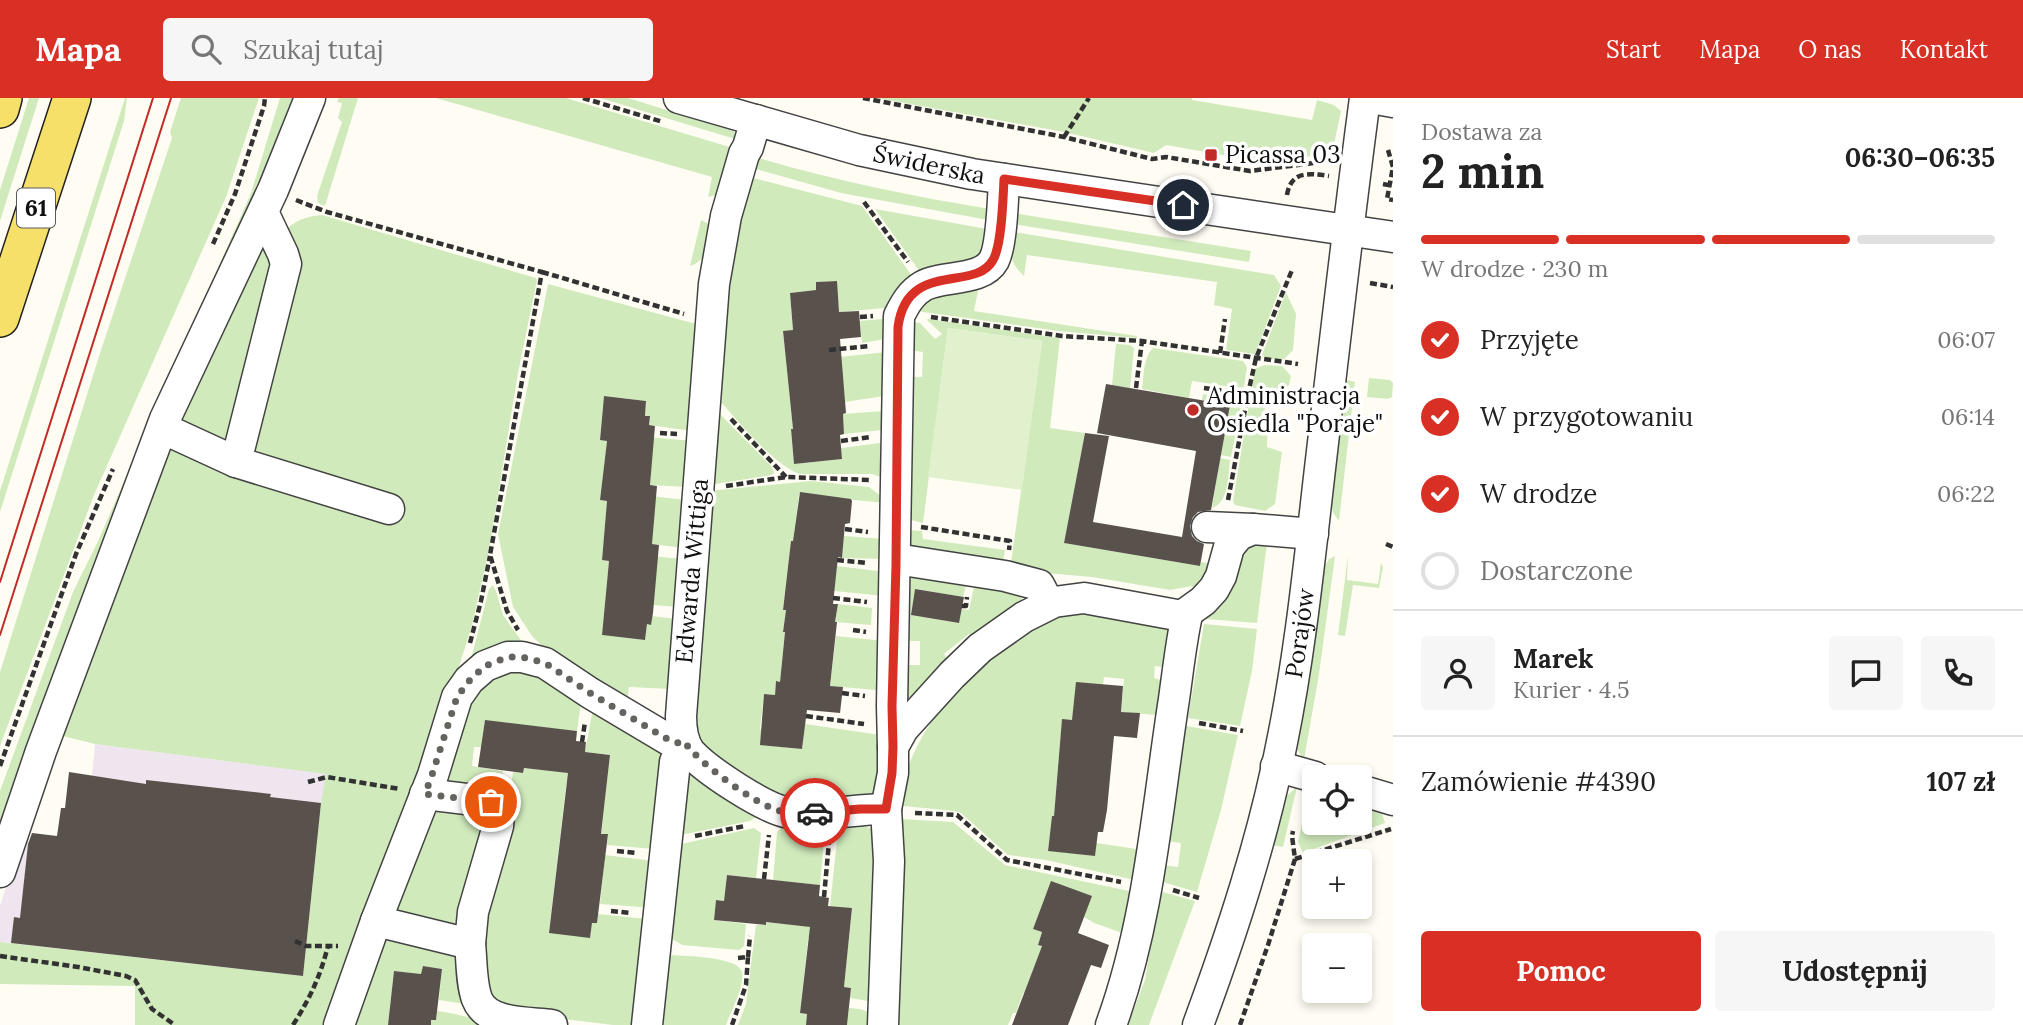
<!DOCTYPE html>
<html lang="pl">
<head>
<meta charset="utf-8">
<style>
	:root { --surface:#fff; --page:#f6f6f6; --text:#222; --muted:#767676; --line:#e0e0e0; --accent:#d93025 }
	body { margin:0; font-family:Lora,serif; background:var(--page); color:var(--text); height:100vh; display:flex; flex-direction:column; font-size:26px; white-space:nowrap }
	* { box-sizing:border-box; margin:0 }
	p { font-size:23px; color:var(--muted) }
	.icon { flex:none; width:38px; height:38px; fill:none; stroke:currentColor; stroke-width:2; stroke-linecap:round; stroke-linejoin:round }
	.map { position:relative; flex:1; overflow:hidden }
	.sheet { display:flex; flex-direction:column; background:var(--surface); width:630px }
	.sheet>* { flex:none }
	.controls { position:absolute; left:1302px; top:667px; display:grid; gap:14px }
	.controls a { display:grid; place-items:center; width:70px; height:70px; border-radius:7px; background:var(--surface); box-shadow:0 4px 10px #0003; font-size:35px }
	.pin { position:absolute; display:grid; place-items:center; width:60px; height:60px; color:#fff; margin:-30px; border:4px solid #fff; border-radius:50%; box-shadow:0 2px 7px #0007 }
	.courier { position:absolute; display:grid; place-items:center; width:70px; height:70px; margin:-35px; border:5px solid #d93025; border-radius:50%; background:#fff; color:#222; box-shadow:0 2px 9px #0007 }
	.head em { font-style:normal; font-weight:700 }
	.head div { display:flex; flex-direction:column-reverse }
	.head { display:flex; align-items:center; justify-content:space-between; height:119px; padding:0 28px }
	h1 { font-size:46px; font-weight:700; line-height:52px }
	.bar { display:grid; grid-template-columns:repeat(4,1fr); gap:10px 7px; align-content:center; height:84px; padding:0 28px }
	.bar i { height:9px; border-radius:5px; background:var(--line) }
	.bar .current { background:var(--accent) }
	.bar p { grid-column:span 4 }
	.line { display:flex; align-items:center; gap:18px; padding:0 28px; border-top:2px solid var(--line) }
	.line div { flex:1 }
	.round { display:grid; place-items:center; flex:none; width:74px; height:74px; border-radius:7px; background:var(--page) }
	ol { padding:0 28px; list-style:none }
	li { display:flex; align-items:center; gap:21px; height:77px }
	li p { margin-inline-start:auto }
	li .icon { padding:7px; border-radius:50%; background:var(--accent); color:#fff; stroke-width:4 }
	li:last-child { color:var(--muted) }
	li i { width:38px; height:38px; border:4px solid var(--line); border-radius:50% }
	.button { display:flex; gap:14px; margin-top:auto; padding:14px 28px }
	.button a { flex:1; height:80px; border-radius:7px; background:var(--accent); color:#fff; font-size:28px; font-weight:700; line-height:80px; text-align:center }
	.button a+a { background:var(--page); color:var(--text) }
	header { display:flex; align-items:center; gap:42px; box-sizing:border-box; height:98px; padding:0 35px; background:var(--accent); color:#fff }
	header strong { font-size:33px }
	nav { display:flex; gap:38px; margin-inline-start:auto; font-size:24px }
	.search { width:490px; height:63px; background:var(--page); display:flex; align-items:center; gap:18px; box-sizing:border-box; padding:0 24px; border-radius:7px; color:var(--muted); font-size:26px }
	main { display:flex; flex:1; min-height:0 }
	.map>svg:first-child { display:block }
	.industrial { fill:#eee5ee }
	.green { fill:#d0eabc }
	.pitch { fill:#e2f1cd }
	.building { fill:#59524c }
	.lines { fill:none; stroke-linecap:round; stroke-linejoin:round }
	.minor-casing { stroke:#434343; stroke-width:33 }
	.major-casing { stroke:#212121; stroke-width:40 }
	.path { stroke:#323232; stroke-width:4.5; stroke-dasharray:7 3.5; stroke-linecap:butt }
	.minor { stroke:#fff; stroke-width:30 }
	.major { stroke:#f7e06a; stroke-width:37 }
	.tram { stroke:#c02c27; stroke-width:2 }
	.done { stroke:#64635f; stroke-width:7; stroke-dasharray:0 12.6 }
	.route { stroke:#d93025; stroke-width:9 }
	.poi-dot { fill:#c02c27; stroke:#fff; stroke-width:2.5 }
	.labels { text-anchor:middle; stroke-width:7; stroke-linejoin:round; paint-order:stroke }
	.shield { fill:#fff; stroke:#585858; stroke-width:2 }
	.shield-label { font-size:23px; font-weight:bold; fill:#101010 }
	.poi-label { font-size:24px; fill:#101010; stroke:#fff; text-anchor:start }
	.street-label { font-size:24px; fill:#101010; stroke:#fff }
</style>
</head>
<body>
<header>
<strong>Mapa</strong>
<div class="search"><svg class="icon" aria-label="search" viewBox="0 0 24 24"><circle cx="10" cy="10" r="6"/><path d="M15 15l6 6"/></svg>Szukaj tutaj</div>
<nav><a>Start</a><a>Mapa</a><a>O nas</a><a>Kontakt</a></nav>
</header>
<main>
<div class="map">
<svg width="1393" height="927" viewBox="0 0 1393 927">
	<rect width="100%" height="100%" fill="#fffdf3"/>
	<path class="industrial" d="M95,646L327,676L321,705L303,878L0,844V808L24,733L29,735L24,784L44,787L96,679L92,678Z"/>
	<path class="green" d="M29,0H39L0,123V92Z
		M125,0H127L124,23L0,414V393Z
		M181,0H259L226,99L94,397L0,648V574L101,252L172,40L170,34Z
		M280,0H301L0,747V693L73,494L98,443L251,95Z
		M339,0H358L325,108L318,105L317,98L342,24L338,20L342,5L337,4Z
		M436,0H566L733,50L720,93L716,97L708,99L712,79Z
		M600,0H628L734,33L735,41Z
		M877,0H1192V2L1312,22L1317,2L1334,7L1341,13L1333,51L1317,58L1251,62L1166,47L1154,55L1064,34Z
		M755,59C832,82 910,98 990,111L988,122L841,95L752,70Z
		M749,79L862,108L912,178L896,209L839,214L836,183L816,184V192L790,195L793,232L783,234L793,331H791L794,366L842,361L841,350L880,345L884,346L883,380L872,376H799C771,364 740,325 719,302L727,168Z
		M875,111L987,131L981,158L923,178Z
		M1013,115L1251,153L1249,164L1013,126Z
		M322,117L536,180L537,182L518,275L489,452L472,527L447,607L335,927H135V888L0,886V844L303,878L321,705L326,676L95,646L63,638L91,545L176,321L264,141L274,144C292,126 295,120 322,117Z
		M701,122L709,126C713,143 708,162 690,168Z
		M1014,134L1274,177L1281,188L1255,256L1226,252L1232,211L1214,207L1217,184L1027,157L1024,178C1007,162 1011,155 1014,134Z
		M548,186L700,227L692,333L649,327L650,318H645L646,303L604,298L600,341L607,343L600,402L607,403L602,462L609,463L602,537L645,542L647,526H651L652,518L677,521L671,591L629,589L627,603L552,558L532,538L513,509L498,436Z
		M976,190L978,193L974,213L1137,238V240L1058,233L923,214L920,213L918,208L922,200Z
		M1286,194L1296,216L1293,252L1284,261H1268L1262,257Z
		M891,220L885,241L862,245L860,223Z
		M928,221L1060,240L1050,330L1085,335L1064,445L1200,468L1201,464L1213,466L1197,495L1192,488L1170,492L1092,479L1010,472L1042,243L948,230L923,425L907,421L910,279H922L923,254L909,252L912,224L920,225L935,241L942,236L927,222Z
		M1116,246L1130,247L1134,250L1130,290L1112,287Z
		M1153,250L1243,263L1247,269L1244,289L1239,290L1192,283L1189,300L1142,291C1144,277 1143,260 1153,250Z
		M886,254L884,298L845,304L843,280L830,260Z
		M1264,267L1282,268L1291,278L1289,287L1281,295L1252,291L1255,271Z
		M1369,280L1390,282L1393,285L1392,299L1388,301L1367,299Z
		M1347,282L1355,284L1339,423L1334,416L1330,406L1344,294Z
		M1251,294L1267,296L1264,316H1268L1267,349L1282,354L1275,406L1265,413L1235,407L1233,403Z
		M1203,296L1235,301L1241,308L1231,359L1220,357L1229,307L1202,302Z
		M884,313L883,332L844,336L843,316Z
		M718,314L772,369L774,375L772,377L709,387Z
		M648,339L693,343L688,389L650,387L651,378L644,377Z
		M1220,360L1230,362C1228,377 1229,405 1212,410Z
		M811,383L869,389L882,399L884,405L799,396L793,443H791L783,511L786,512L783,533L785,534L780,584H776L775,597L764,596L760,631L762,632L761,647L802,651L805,626L881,637C881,655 886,685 870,698L792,704L726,669L692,636L709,393Z
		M650,398L687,402L682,450L652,446Z
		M907,432L922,433L923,441L1005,452L1002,471L910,449L907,443Z
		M844,438L885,441L884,461L842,460Z
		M1247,445H1267L1257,525L1206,521L1226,492Z
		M1348,457L1347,482L1378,486L1381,465L1383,469L1379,490L1353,487L1345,538L1338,537Z
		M651,458L683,461L677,509L653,507Z
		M1335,458L1319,576L1304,662L1297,651L1298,639L1314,550L1324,470L1329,461Z
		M837,468L886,474L884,498L834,493Z
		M911,477L966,487L963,499L915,491L911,517L958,525L961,511L969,512L974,489L979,487L1021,495L1022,504L975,542L969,536L944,556L948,562L934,574L912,599H908L905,596L904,567H920V543H905L907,482Z
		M493,487L496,493L503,517L523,545L471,561L489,491Z
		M838,506L872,510L871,527L835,524Z
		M1077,514L1106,515L1170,530L1172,570L1155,568L1154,580L1168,584L1166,618L1121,614L1124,581L1104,579L1103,586L1072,622H1062L1054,718H1052L1048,752L1095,758L1096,745L1143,752L1139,783L1046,762L1008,757L961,715L955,713L903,708C896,633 1007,526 1077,514Z
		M1204,526L1257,531L1252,573L1240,628L1188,620Z
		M836,538L885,543L882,589L876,592L830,588Z
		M528,569L581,605L577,633L485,623L481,649H474L472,668L503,673L498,698L435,686L481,580Z
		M593,610L629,630L663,657L654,751L607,747L608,737L601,736L610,657L585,654Z
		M1186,628L1238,637L1221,712L1197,794L1159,783L1163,767L1178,769L1181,745L1167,743Z
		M685,667L757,718L750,723L681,737Z
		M524,670L573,675L566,688L549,834L590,839L592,825H597L598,816L647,821L641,927H613L523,916L491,905L477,842L507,721L513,674L523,675Z
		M1310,688L1314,689V724H1360V702L1380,709L1385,725L1303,755L1298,744Z
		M1297,689L1283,749L1272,747L1284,700Z
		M427,710L489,714L462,830L390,813Z
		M901,721L953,724L1005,767L1134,794L1128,837L1094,825L1046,796L1033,831L1042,834L1038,846L1042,848L1024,895H1023L1016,915H1013L1008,927H896Z
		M853,724L872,731L875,739L872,902L868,903L850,900L851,890L844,889L852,811L830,808L838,733L841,728Z
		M785,727L822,728L825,732L820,787L773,782L777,734Z
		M754,730L761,735L756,780L727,777L724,803L716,802L714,822L746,826L744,848L739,852L682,847L669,839L681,746Z
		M605,757L654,763L653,810L600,806Z
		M1159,793L1195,803L1149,927H1128L1145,882Z
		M766,824L815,829L808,841L800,915L807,916L806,927H738L746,906L756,827H765Z
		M383,835L459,849L465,906L439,902L442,871L423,868L421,876L394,873L388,927H350Z
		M668,857C682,858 738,858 742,874C745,888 731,913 726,927H653Z
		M849,910C862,911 873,912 875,927H847Z
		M437,913C461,916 483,924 507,927H431V922H436Z"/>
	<path class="pitch" d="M948,230L1042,243L1022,392L928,379Z"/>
	<path class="building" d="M837,183L839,214L859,213L861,239L840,241L846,315L843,316L844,336L840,337L842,361L794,366L791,331H793L783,233L793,232L790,195L816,192V184Z
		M1106,286L1230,307L1211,412L1198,414L1193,419L1190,428L1192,438L1197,443L1204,446L1200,468L1064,445L1085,335L1109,338L1093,424L1182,439L1196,353L1097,335Z
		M604,298L646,303L645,318H650L649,327L655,328L650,387L657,388L652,446L659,447L653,515L651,527L647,526L645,542L602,537L609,463L602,462L607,403L600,402L607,343L600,342Z
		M800,394L851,401L852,403L850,425L845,426L842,460L838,459L833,506H838L835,524H837L830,588L843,589L840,615L807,612L802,651L760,647L764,596L775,597L776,583L780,584L785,534H783L786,512H783L791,443H793Z
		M915,491L964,499L959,525L911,517Z
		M1076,584L1123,588L1121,614L1140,615L1137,640L1114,638L1107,712L1103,734H1098L1095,758L1048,753L1052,718H1054L1062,621L1072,622Z
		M485,622L577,633L576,643L586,644L585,654L610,657L601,736H608L597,825H592L590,840L549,835L568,675L524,670L523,675L478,669Z
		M69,674L146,686V682L271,696L270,699L321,705L303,878L11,845L14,819L20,820L28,746L32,735L57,738L61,710H65Z
		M727,777L820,787L819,798L829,800L828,808L852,810L844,889L851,890L847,927H806L807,916L800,915L810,829L766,824V827L714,822L716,802L724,803Z
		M1051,783L1092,798L1078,835L1109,847L1101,870L1091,867L1068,927H1012L1042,848L1038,847L1042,834L1033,831Z
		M423,868L442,871L436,922H431V927H388L394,873L421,876Z"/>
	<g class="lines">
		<defs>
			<g id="minor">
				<path id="s1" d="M679,0L859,52L972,76L1393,139"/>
				<path d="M1371,0L1393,4"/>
				<path d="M756,22L748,49L744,56L726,118L714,186L681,618C681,630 682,643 690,654C706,672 766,712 790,715C821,719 854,711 886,711"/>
				<path d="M162,330L236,364L389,411"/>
				<path d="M236,364L286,166L283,156L263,114"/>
				<path d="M1207,429L1253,431"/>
				<path d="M896,461L1005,478L1039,487L1049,506"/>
				<path d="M893,649L892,608L899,218C905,206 911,195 923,188C942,177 982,184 994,162C1002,146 1003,100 1004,81"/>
				<path d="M1276,668L1315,679"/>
				<path d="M1360,692L1393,702"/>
				<path d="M0,774L41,653L165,321L273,92L310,0"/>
				<path d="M376,823L470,846L473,814L498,728C499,719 500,710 491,704L425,696"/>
				<path d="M470,846C472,864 471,885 477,901C487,927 529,924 552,927"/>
				<path d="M339,927L376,823L433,677L457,599L469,582L485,568L508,559H522L545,565L590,595L669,642L677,645L684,643"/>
				<path d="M647,927L675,664L684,643"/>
				<path d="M883,927L889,763L886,711L893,675V649L903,631L952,577L980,550L1024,519L1054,504L1084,500L1182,518L1203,503L1214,491L1221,478L1229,449L1239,437L1253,431L1313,436"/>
				<path d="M1111,927C1149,823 1157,711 1174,601C1178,573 1181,544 1187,517"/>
				<path id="s2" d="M1198,927C1232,835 1263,741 1282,644C1301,551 1310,456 1321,362C1335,241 1349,120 1365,0"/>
			</g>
			<path id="major" d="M0,11L3,0
				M0,220L72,0"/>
		</defs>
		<use href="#minor" class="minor-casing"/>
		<use href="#major" class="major-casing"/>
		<path class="path" d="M583,0L663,24
			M863,0L1064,39L1152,61L1166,59L1250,73L1330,63
			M1064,39L1089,0
			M1388,52L1393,69L1387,101L1393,102
			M1383,86L1393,88
			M1287,97C1291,73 1308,75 1329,78
			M296,102L327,114L542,174L490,457L507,513L518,532
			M864,104L908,164
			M213,146L235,96L264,8L265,0
			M542,174L684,216
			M1370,185L1393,189
			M860,219L873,218
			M931,219L1062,238L1142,243L1298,266
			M829,252L870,248
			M1220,255L1225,221
			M1136,290L1142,243
			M1204,290L1248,296L1256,260L1292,172
			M731,321L786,379
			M660,335L677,336
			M841,343L871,339
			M726,388L786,379L871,382
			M1228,402L1248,296
			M921,429L1010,443L1009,452
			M845,431L868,434
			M1386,446L1393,449
			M837,462L868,465
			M833,500L867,504
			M962,508H966L967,499
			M853,532L866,534
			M470,545L481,503L490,458
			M842,595L865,598
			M806,618L864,626
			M1199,625L1243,633
			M582,644L585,624
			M0,668L76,456L113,371
			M308,684L327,679L400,691
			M915,715L957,717L1007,762L1121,784
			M695,738L745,728
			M617,753L637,755
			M1295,761L1391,731
			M764,781L769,737
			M1173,792L1199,800
			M824,799L829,744
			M611,813L631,815
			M295,843L306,848H338
			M0,858L78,869L126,878L135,882L152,911L175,927
			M748,859L750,838
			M293,927C310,900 320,879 328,848
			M732,927L746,887L748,859L737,860
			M1240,927L1268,847L1295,761L1292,738L1293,733"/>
		<use href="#minor" class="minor"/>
		<use href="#major" class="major"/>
		<path class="tram" d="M0,484L153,0
			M0,537L171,0"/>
	</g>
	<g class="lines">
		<path class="done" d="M491,704L425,696L432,677L457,599L470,582L485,568L508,559H522L545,565L590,595L669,642L677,645L684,643C697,664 754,705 777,712C789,716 802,716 815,715"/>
		<path class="route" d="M815,715L860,711H886L892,675L893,649L892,608L896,467L898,229C907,161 975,195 993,162C1002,147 1003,100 1004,81L1183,107"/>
	</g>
	<g class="poi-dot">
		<rect x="1204" y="50" width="14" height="14" rx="3.5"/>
		<circle cx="1193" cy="312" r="7"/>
	</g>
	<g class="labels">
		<rect class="shield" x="17" y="90.5" width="38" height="39" rx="5"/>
		<g class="shield-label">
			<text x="36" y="118">61</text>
		</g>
		<g class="poi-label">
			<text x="1225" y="65">Picassa 03</text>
			<text x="1207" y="306">Administracja<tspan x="1207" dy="28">Osiedla "Poraje"</tspan></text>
		</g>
		<g class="street-label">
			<text dy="8" stroke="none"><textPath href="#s1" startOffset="259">Świderska</textPath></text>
			<text transform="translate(692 473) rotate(-85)" y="8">Edwarda Wittiga</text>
			<text dy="8" stroke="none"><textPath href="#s2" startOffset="406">Porajów</textPath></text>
		</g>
	</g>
</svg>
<div class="controls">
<a><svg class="icon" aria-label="locate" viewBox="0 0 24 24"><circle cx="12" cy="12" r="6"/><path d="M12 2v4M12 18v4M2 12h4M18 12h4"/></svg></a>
<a>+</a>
<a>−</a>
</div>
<div class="pin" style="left:491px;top:704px;background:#ea580c"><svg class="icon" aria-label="bag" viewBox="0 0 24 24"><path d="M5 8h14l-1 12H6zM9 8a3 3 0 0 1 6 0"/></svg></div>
<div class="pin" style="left:1183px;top:107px;background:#1f2937"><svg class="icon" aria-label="home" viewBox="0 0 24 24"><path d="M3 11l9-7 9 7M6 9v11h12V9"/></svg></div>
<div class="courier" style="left:815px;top:715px"><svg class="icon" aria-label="car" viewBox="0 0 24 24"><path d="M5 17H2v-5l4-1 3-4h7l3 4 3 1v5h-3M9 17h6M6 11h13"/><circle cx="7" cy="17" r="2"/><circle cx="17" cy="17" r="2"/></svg></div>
</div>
<section class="sheet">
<div class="head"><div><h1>2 min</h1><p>Dostawa za</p></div><em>06:30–06:35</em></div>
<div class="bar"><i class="current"></i><i class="current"></i><i class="current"></i><i></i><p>W drodze · 230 m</p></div>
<ol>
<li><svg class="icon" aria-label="check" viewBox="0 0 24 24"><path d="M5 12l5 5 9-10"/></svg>Przyjęte<p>06:07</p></li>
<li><svg class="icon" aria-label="check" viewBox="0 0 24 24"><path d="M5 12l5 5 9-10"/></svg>W przygotowaniu<p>06:14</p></li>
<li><svg class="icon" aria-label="check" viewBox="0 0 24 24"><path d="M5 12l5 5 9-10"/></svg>W drodze<p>06:22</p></li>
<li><i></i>Dostarczone</li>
</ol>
<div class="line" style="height:126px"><a class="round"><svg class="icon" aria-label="person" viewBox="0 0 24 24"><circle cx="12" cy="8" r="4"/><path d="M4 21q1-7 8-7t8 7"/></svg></a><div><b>Marek</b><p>Kurier · 4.5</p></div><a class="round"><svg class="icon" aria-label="chat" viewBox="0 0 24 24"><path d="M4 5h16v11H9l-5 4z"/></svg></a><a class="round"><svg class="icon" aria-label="phone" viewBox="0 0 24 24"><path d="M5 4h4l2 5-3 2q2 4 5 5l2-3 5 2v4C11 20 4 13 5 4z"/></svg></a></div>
<div class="line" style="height:91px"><div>Zamówienie #4390</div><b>107 zł</b></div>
<div class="button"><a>Pomoc</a><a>Udostępnij</a></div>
</section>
</main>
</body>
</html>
